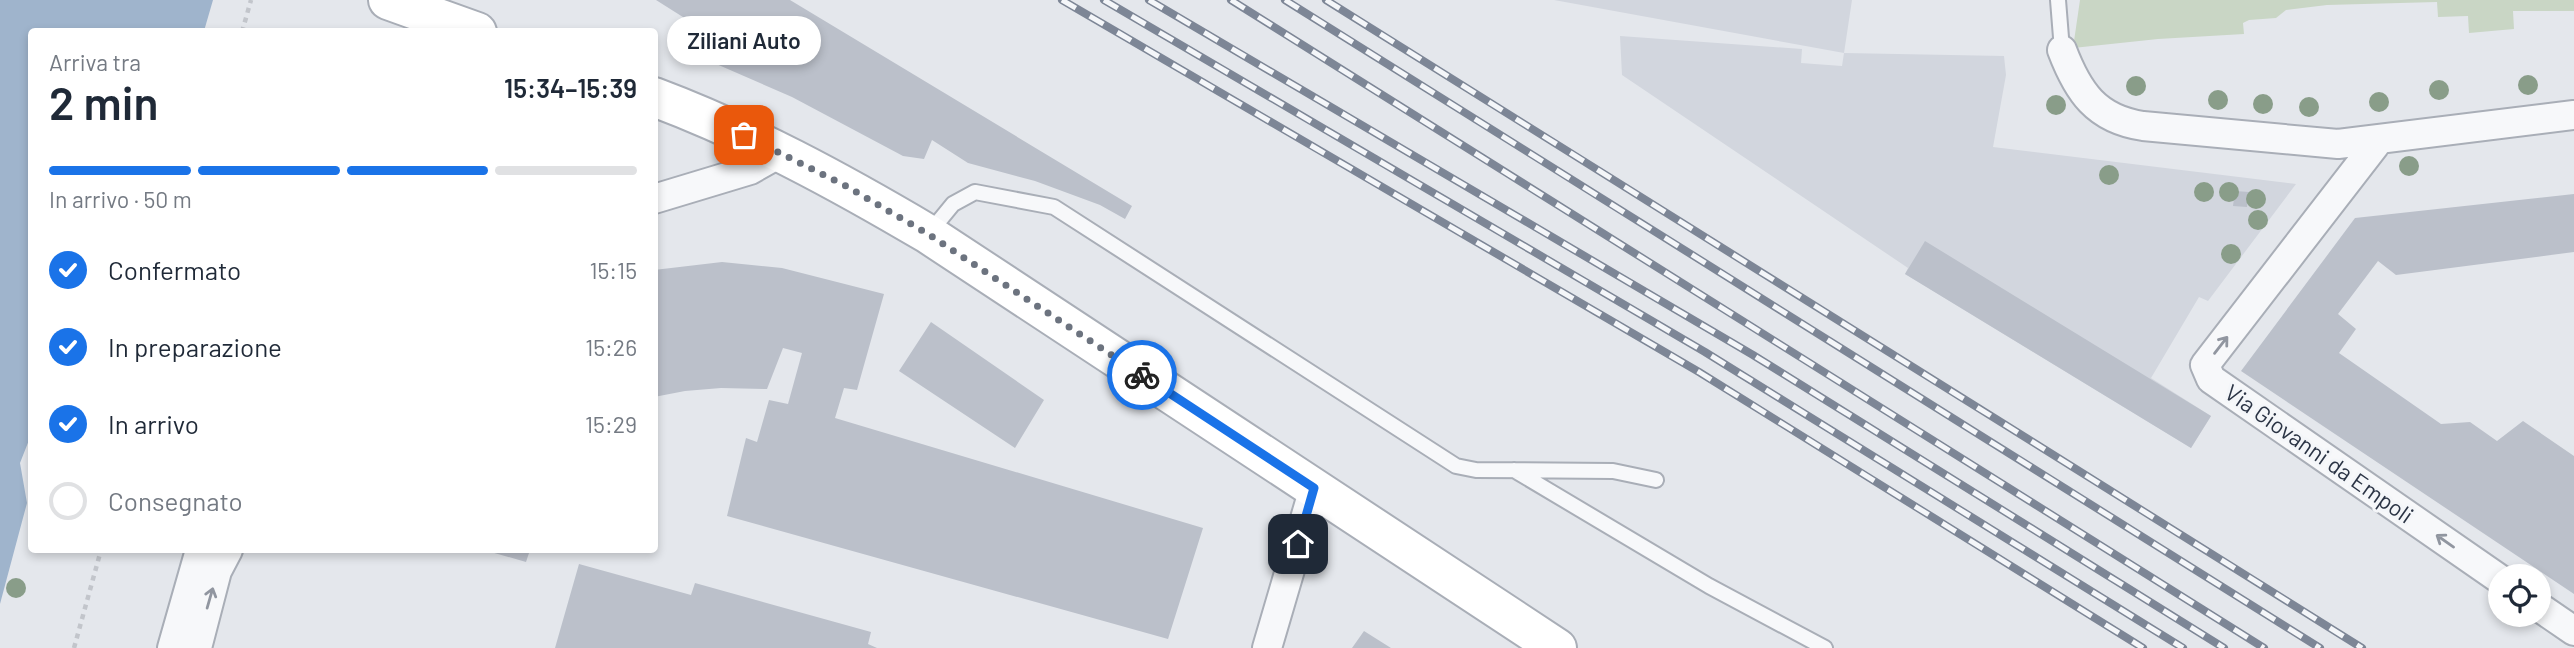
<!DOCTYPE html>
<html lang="it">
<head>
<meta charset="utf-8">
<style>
	:root { --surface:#fff; --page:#f6f6f7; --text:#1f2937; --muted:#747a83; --line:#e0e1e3; --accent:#1a73e8 }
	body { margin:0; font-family:Barlow,sans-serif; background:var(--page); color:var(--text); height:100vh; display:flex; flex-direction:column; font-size:26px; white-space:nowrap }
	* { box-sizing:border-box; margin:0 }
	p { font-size:23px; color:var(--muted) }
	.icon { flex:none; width:38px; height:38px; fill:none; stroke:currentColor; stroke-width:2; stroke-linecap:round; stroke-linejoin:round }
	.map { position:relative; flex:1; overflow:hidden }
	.side { position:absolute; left:28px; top:28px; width:630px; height:525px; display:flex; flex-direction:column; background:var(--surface); border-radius:7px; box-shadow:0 4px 10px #0003 }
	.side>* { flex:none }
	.tools { position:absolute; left:2488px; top:564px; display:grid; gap:14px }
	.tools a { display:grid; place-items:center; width:63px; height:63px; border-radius:50%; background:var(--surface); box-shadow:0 4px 10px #0003; font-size:35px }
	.pin { position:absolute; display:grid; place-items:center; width:60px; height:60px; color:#fff; margin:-30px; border-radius:14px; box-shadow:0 4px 10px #0006 }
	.courier { position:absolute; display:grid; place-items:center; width:70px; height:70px; margin:-35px; border:5px solid #1a73e8; border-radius:50%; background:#fff; color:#222; box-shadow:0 2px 9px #0007 }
	.bubble { position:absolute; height:49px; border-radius:24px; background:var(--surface); box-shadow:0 4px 10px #0003; font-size:23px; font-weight:600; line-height:49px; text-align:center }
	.summary em { font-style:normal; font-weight:600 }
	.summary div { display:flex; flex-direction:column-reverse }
	.summary { display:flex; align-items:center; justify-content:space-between; height:119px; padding:0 21px }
	h1 { font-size:46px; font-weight:600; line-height:52px }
	.bar { display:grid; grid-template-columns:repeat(4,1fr); gap:10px 7px; align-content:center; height:84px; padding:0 21px }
	.bar i { height:9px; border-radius:5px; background:var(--line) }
	.bar .selected { background:var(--accent) }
	.bar p { grid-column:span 4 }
	ol { padding:0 21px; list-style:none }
	li { display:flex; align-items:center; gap:21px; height:77px }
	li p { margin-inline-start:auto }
	li .icon { padding:7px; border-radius:50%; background:var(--accent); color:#fff; stroke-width:4 }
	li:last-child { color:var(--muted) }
	li i { width:38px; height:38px; border:4px solid var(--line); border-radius:50% }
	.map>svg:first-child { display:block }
	.built { fill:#d2d6de }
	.green { fill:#c9d6c5 }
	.water { fill:#9fb4cc }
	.building { fill:#bbc0ca }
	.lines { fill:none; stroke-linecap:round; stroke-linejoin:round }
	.lane-casing { stroke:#a9aeb7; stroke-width:18 }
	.street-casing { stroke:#a9aeb7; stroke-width:32 }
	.secondary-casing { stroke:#a9aeb7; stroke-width:42 }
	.path { stroke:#c2c5cb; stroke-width:4.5; stroke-dasharray:5 5; stroke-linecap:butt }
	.lane { stroke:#f7f8fa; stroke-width:14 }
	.street { stroke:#f7f8fa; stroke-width:28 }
	.secondary { stroke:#fff; stroke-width:38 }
	.rail-casing { stroke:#7d8696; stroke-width:8 }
	.rail { stroke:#f4f6f9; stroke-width:5; stroke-dasharray:16; stroke-linecap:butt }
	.tree { fill:#899d89 }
	.oneway { stroke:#9196a0 }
	.done { stroke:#6c737f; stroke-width:7; stroke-dasharray:0 12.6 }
	.route { stroke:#1a73e8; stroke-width:9 }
	.labels { text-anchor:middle; stroke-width:6; stroke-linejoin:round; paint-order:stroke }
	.street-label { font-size:23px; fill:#2b3445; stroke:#f4f6f9 }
</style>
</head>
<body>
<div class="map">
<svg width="2574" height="648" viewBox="0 0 2574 648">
	<rect width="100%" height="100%" fill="#e4e7ec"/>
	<path class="built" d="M1554,0H1852L1844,53L2004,56L2006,75L1993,147L2296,184L2208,301L2199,297L2151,378L2211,416L2191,448L1905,274L1908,268L1622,75L1620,36L1802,49L1801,63L1842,66L1844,53Z"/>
	<path class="green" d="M2080,0H2574V11H2513L2514,29L2469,33L2468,16L2438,17L2437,2L2327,5L2286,10L2276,18L2249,20L2243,23L2244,34L2158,39L2073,48Z"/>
	<path class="water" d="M0,0H213L204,31L32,32L31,435L20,463L27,503L0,604Z"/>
	<path class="building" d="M656,0H790L1132,206L1125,219L1100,205L1035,181L968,163L932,140L924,159L903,156L792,97L691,53L705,31Z
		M2235,191L2249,192L2247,207L2233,206Z
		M2574,194V252L2396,275L2378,261L2338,314L2356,329L2339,353L2441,424L2470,422L2497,441L2523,421L2574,456V594L2241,371L2355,218Z
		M1925,241L2211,416L2191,448L1905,274Z
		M722,262L782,268L884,294L857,390L844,388L835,418L1203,528L1168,639L727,516L746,438L757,442L769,400L788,404L802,353L783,348L767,389L721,388L685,391L654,397V270Z
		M931,322L1044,400L1015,448L899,371Z
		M484,550H530L526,562Z
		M579,564L691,595L695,583L871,632L868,644L877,648H555Z
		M1364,631L1391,648H1352Z"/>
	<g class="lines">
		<defs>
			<path id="lane" d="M2058,0L2062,50
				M930,232L953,204L975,192L1054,207L1456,466L1476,470L1613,471L1656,480
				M1514,470L1709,586L1825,648"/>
			<path id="street" d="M2062,50C2078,92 2096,119 2143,126L2338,144L2574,115
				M2379,140L2205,365L2211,379L2501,580
				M654,199L750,170L780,153
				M2539,607L2574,631
				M172,648L200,550
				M197,648L217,571L228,550
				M1267,648L1314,488"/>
			<path id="secondary" d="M388,0L477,32
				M654,97C750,133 840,182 928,234L1557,648"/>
		</defs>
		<use href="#lane" class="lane-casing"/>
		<use href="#street" class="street-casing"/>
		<use href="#secondary" class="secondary-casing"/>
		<path class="path" d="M242,32L251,0
			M74,648L101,550"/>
		<use href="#lane" class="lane"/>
		<use href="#street" class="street"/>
		<use href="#secondary" class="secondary"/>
		<defs>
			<path id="rail" d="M1062,0L1699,372L2143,648
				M1104,0L1705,352L2183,648
				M1149,0L1753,355L2224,648
				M1231,0L2264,648
				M1285,0L2320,648
				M1326,0L2362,648"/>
		</defs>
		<use href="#rail" class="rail-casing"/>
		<use href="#rail" class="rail"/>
	</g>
	<g class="tree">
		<circle cx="2528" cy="85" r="10"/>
		<circle cx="2136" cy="86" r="10"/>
		<circle cx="2439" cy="90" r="10"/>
		<circle cx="2218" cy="100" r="10"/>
		<circle cx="2379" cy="102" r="10"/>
		<circle cx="2263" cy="104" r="10"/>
		<circle cx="2056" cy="105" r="10"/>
		<circle cx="2309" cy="107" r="10"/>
		<circle cx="2409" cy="166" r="10"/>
		<circle cx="2109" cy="175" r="10"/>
		<circle cx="2204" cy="192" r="10"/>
		<circle cx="2229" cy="192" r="10"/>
		<circle cx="2256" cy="199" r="10"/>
		<circle cx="2258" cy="220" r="10"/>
		<circle cx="2231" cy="254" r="10"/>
		<circle cx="16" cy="588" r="10"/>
	</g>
	<defs><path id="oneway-shaft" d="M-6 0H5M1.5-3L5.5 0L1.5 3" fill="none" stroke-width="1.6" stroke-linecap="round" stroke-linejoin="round" transform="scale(1.75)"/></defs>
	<g class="oneway">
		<use href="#oneway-shaft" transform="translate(2221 345) rotate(-52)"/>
		<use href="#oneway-shaft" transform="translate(2445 541) rotate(-145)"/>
		<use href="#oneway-shaft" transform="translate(210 598) rotate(-74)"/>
	</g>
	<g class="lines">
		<path class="done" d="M744,135L846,186L928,234L1142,375"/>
		<path class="route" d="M1142,375L1314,488L1298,544"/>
	</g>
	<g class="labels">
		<g class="street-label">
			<text transform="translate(2319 454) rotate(35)" y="8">Via Giovanni da Empoli</text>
		</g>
	</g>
</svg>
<div class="tools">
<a><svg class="icon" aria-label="locate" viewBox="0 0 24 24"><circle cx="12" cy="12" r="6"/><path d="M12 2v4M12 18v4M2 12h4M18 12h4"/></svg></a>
</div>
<div class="pin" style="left:744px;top:135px;background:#ea580c"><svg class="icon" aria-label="bag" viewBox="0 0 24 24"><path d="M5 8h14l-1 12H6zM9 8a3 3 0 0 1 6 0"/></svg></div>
<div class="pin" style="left:1298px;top:544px;background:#1f2937"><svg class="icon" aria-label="home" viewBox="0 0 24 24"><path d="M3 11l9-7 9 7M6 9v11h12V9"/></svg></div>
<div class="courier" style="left:1142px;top:375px"><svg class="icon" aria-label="bike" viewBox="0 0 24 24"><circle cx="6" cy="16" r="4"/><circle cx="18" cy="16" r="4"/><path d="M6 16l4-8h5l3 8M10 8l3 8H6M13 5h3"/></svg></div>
<div class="bubble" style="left:667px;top:16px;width:154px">Ziliani Auto</div>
<section class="side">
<div class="summary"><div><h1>2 min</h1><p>Arriva tra</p></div><em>15:34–15:39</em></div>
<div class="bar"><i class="selected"></i><i class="selected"></i><i class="selected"></i><i></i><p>In arrivo · 50 m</p></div>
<ol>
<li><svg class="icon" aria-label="check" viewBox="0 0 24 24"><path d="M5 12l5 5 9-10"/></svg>Confermato<p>15:15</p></li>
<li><svg class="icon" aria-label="check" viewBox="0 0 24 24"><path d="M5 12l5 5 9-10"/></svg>In preparazione<p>15:26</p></li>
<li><svg class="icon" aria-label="check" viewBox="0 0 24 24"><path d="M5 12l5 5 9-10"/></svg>In arrivo<p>15:29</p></li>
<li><i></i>Consegnato</li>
</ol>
</section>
</div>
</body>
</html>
